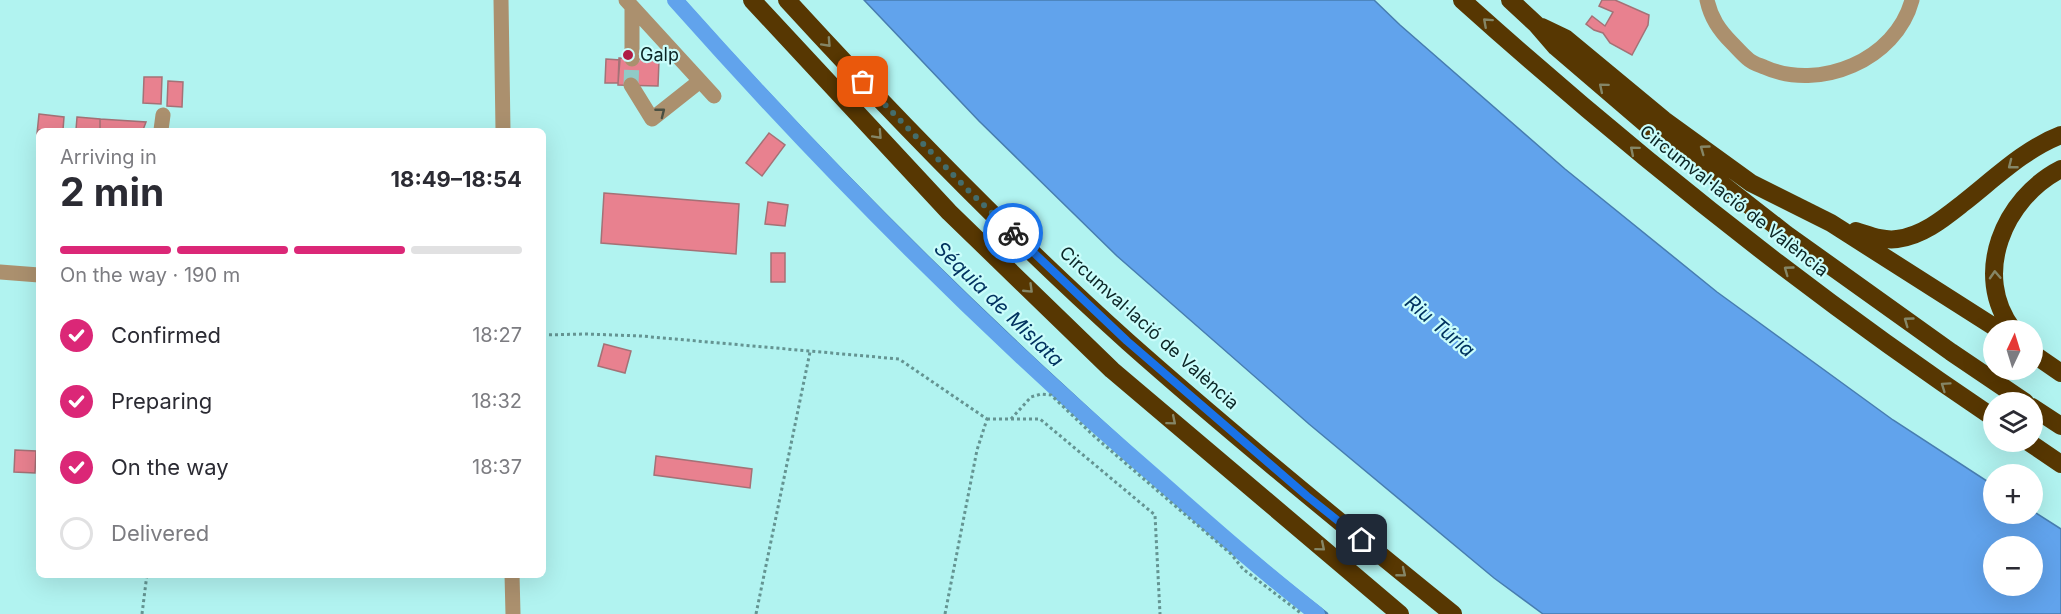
<!DOCTYPE html>
<html lang="en">
<head>
<meta charset="utf-8">
<style>
	:root { --surface:#fff; --page:#f7f7f7; --text:#2b2b33; --muted:#7c7c81; --line:#e1e1e2; --accent:#db2777 }
	body { margin:0; font-family:Inter,sans-serif; background:var(--page); color:var(--text); height:100vh; display:flex; flex-direction:column; font-size:22px; white-space:nowrap }
	* { box-sizing:border-box; margin:0 }
	p { font-size:20px; color:var(--muted) }
	.icon { flex:none; width:33px; height:33px; fill:none; stroke:currentColor; stroke-width:2; stroke-linecap:round; stroke-linejoin:round }
	.map { position:relative; flex:1; overflow:hidden }
	.sheet { position:absolute; left:36px; top:128px; width:510px; height:450px; display:flex; flex-direction:column; background:var(--surface); border-radius:9px; box-shadow:0 6px 24px #0002 }
	.sheet>* { flex:none }
	.needle { width:39px; rotate:4deg }
	.buttons { position:absolute; left:1983px; top:320px; display:grid; gap:12px }
	.buttons a { display:grid; place-items:center; width:60px; height:60px; border-radius:50%; background:var(--surface); box-shadow:0 6px 24px #0002; font-size:30px }
	.pin { position:absolute; display:grid; place-items:center; width:51px; height:51px; color:#fff; margin:-26px; border-radius:12px; box-shadow:0 3px 9px #0006 }
	.courier { position:absolute; display:grid; place-items:center; width:60px; height:60px; margin:-30px; border:4px solid #1a73e8; border-radius:50%; background:#fff; color:#222; box-shadow:0 2px 8px #0007 }
	.headline em { font-style:normal; font-weight:700 }
	.headline div { display:flex; flex-direction:column-reverse }
	.headline { display:flex; align-items:center; justify-content:space-between; height:102px; padding:0 24px }
	h1 { font-size:39px; font-weight:700; line-height:45px }
	.bar { display:grid; grid-template-columns:repeat(4,1fr); gap:9px 6px; align-content:center; height:72px; padding:0 24px }
	.bar i { height:8px; border-radius:4px; background:var(--line) }
	.bar .selected { background:var(--accent) }
	.bar p { grid-column:span 4 }
	ol { padding:0 24px; list-style:none }
	li { display:flex; align-items:center; gap:18px; height:66px }
	li p { margin-inline-start:auto }
	li .icon { padding:6px; border-radius:50%; background:var(--accent); color:#fff; stroke-width:4 }
	li:last-child { color:var(--muted) }
	li i { width:33px; height:33px; border:3px solid var(--line); border-radius:50% }
	.map>svg:first-child { display:block }
	.water { fill:#61a3ec; stroke:#477db0; stroke-width:1.5; fill-rule:evenodd }
	.lines { fill:none; stroke-linecap:round; stroke-linejoin:round }
	.stream { stroke:#477db0; stroke-width:4.5 }
	.canal { stroke:#61a3ec; stroke-width:16 }
	.building { fill:#e8818f; stroke:#a47176; stroke-width:1.5 }
	.minor-tunnel { stroke:#90cac7; stroke-width:15; stroke-dasharray:15 8; stroke-linecap:butt }
	.path { stroke:#649492; stroke-width:3; stroke-dasharray:3 3; stroke-linecap:butt }
	.minor { stroke:#ab906e; stroke-width:15 }
	.highway { stroke:#573702; stroke-width:18 }
	.oneway { stroke:#858666 }
	.oneway2 { stroke:#4a5042 }
	.done { stroke:#446d6c; stroke-width:6; stroke-dasharray:0 10.8 }
	.route { stroke:#1a73e8; stroke-width:8 }
	.poi-dot { fill:#b01d45; stroke:#cafdfb; stroke-width:2 }
	.labels { text-anchor:middle; stroke-width:4.5; stroke-linejoin:round; paint-order:stroke }
	.poi-label { font-size:18px; fill:#0a2525; stroke:#cafdfb; text-anchor:start }
	.street-label { font-size:18px; fill:#0a2525; stroke:#cafdfb }
	.water-label { font-size:20px; font-style:italic; fill:#023360; stroke:#cafdfb }
</style>
</head>
<body>
<div class="map">
<svg width="2061" height="614" viewBox="0 0 2061 614">
	<rect width="100%" height="100%" fill="#b1f3f0"/>
	<path class="water" d="M864,0H1374L1400,25L1565,169L1717,292L1893,420L1993,485L1994,513H2032L2033,511L2061,529V614H1543L1494,578L1309,424L1117,256L979,121ZM1994,546H2032V585H1994Z"/>
	<g class="lines">
		<path class="stream" d="M682,0C802,135 929,263 1061,385C1146,464 1234,543 1326,614"/>
		<path class="canal" d="M675,0C827,171 988,333 1161,482C1212,527 1263,572 1317,614"/>
	</g>
	<path class="building" d="M1602,0H1615L1649,15L1648,25L1632,55L1610,43L1603,33L1594,30L1586,24L1592,16L1605,26L1613,12L1599,6Z
		M619,58L659,60L658,86L618,85Z
		M606,59L620,60L618,83H605Z
		M144,77H162L161,104L143,103Z
		M168,81L183,82L182,107L167,106Z
		M39,114L64,117L63,130H39V134H37Z
		M77,117L100,119V130H76Z
		M100,119L146,122L143,130H100Z
		M769,133L785,145L762,176L746,163Z
		M604,193L739,204L736,254L601,243Z
		M768,202L788,205L785,226L765,224Z
		M771,253H785V282H771Z
		M604,344L631,351L625,373L598,366Z
		M15,450L36,451L35,473L14,472Z
		M656,456L752,469L750,488L654,475Z"/>
	<g class="lines">
		<path class="minor-tunnel" d="M631,85L632,59"/>
		<path class="path" d="M543,335L586,334L641,336L899,359L987,419
			M987,419H1040L1155,515L1160,614
			M1011,419L1031,397L1041,394L1051,395L1095,437L1231,554L1243,569L1302,614
			M142,614L147,574
			M756,614L810,352
			M945,614L977,450L987,419"/>
		<path class="minor" d="M501,0L503,130
			M626,0L714,96
			M1707,0C1711,18 1719,30 1732,43C1737,48 1742,54 1748,59C1752,63 1759,65 1764,67C1819,92 1896,60 1912,0
			M632,59V7
			M631,85L652,119L700,81
			M161,130L163,115
			M0,272L39,275
			M512,574L513,614"/>
		<path class="highway" d="M752,0L949,212L1112,370L1400,614
			M787,0C896,119 1008,234 1128,342C1234,436 1343,525 1453,614
			M1462,0C1630,151 1806,292 1994,418
			M1510,0L1537,25L1556,47L1654,131L1786,234L1951,352L2025,402
			M1542,27L1565,38L1664,120L1751,183L1831,223L1999,330
			M1856,231C1869,235 1883,241 1897,239C1922,236 1943,219 1962,204C1993,180 2024,149 2061,135
			M2013,330C1971,275 2004,198 2061,169
			M2032,353L2061,373
			M2032,407L2061,426
			M2027,441L2061,464"/>
	</g>
	<defs><path id="oneway-chevron" d="M-2-3.5L2.5 0L-2 3.5" fill="none" stroke-width="1.6" stroke-linecap="round" stroke-linejoin="round" transform="scale(1.5)"/></defs>
	<g class="oneway">
		<use href="#oneway-chevron" transform="translate(1487 22) rotate(-138)"/>
		<use href="#oneway-chevron" transform="translate(827 43) rotate(47)"/>
		<use href="#oneway-chevron" transform="translate(1603 87) rotate(-140)"/>
		<use href="#oneway-chevron" transform="translate(878 135) rotate(47)"/>
		<use href="#oneway-chevron" transform="translate(1704 149) rotate(-144)"/>
		<use href="#oneway-chevron" transform="translate(1634 150) rotate(-140)"/>
		<use href="#oneway-chevron" transform="translate(2012 165) rotate(142)"/>
		<use href="#oneway-chevron" transform="translate(1788 270) rotate(-144)"/>
		<use href="#oneway-chevron" transform="translate(1995 275) rotate(-93)"/>
		<use href="#oneway-chevron" transform="translate(1029 289) rotate(44)"/>
		<use href="#oneway-chevron" transform="translate(1908 321) rotate(-144)"/>
		<use href="#oneway-chevron" transform="translate(1945 386) rotate(-145)"/>
		<use href="#oneway-chevron" transform="translate(1172 421) rotate(40)"/>
		<use href="#oneway-chevron" transform="translate(1321 547) rotate(40)"/>
		<use href="#oneway-chevron" transform="translate(1402 573) rotate(39)"/>
	</g>
	<use class="oneway2" href="#oneway-chevron" transform="translate(661 112) rotate(-38)"/>
	<g class="lines">
		<path class="done" d="M863,82L969,191L1013,233"/>
		<path class="route" d="M1013,233L1127,341L1307,496L1362,540"/>
	</g>
	<circle class="poi-dot" cx="628" cy="55" r="6"/>
	<g class="labels">
		<g class="poi-label">
			<text x="640" y="61">Galp</text>
		</g>
		<g class="street-label">
			<text transform="translate(1734 201) rotate(38)" y="6">Circumval·lació de València</text>
			<text transform="translate(1149 328) rotate(42)" y="6">Circumval·lació de València</text>
		</g>
		<g class="water-label">
			<text transform="translate(999 304) rotate(44)" y="7">Séquia de Mislata</text>
			<text transform="translate(1440 326) rotate(40)" y="7">Riu Túria</text>
		</g>
	</g>
</svg>
<div class="buttons">
<a><svg class="needle" viewBox="-14 -14 28 28"><path d="M0-13l5 13h-10z" fill="#e53935"/><path d="M0 13l5-13h-10z" fill="#7c7c81"/></svg></a>
<a><svg class="icon" aria-label="layers" viewBox="0 0 24 24"><path d="M12 4l9 5-9 5-9-5zM3 14l9 5 9-5"/></svg></a>
<a>+</a>
<a>−</a>
</div>
<div class="pin" style="left:863px;top:82px;background:#ea580c"><svg class="icon" aria-label="bag" viewBox="0 0 24 24"><path d="M5 8h14l-1 12H6zM9 8a3 3 0 0 1 6 0"/></svg></div>
<div class="pin" style="left:1362px;top:540px;background:#1f2937"><svg class="icon" aria-label="home" viewBox="0 0 24 24"><path d="M3 11l9-7 9 7M6 9v11h12V9"/></svg></div>
<div class="courier" style="left:1013px;top:233px"><svg class="icon" aria-label="bike" viewBox="0 0 24 24"><circle cx="6" cy="16" r="4"/><circle cx="18" cy="16" r="4"/><path d="M6 16l4-8h5l3 8M10 8l3 8H6M13 5h3"/></svg></div>
<section class="sheet">
<div class="headline"><div><h1>2 min</h1><p>Arriving in</p></div><em>18:49–18:54</em></div>
<div class="bar"><i class="selected"></i><i class="selected"></i><i class="selected"></i><i></i><p>On the way · 190 m</p></div>
<ol>
<li><svg class="icon" aria-label="check" viewBox="0 0 24 24"><path d="M5 12l5 5 9-10"/></svg>Confirmed<p>18:27</p></li>
<li><svg class="icon" aria-label="check" viewBox="0 0 24 24"><path d="M5 12l5 5 9-10"/></svg>Preparing<p>18:32</p></li>
<li><svg class="icon" aria-label="check" viewBox="0 0 24 24"><path d="M5 12l5 5 9-10"/></svg>On the way<p>18:37</p></li>
<li><i></i>Delivered</li>
</ol>
</section>
</div>
</body>
</html>
